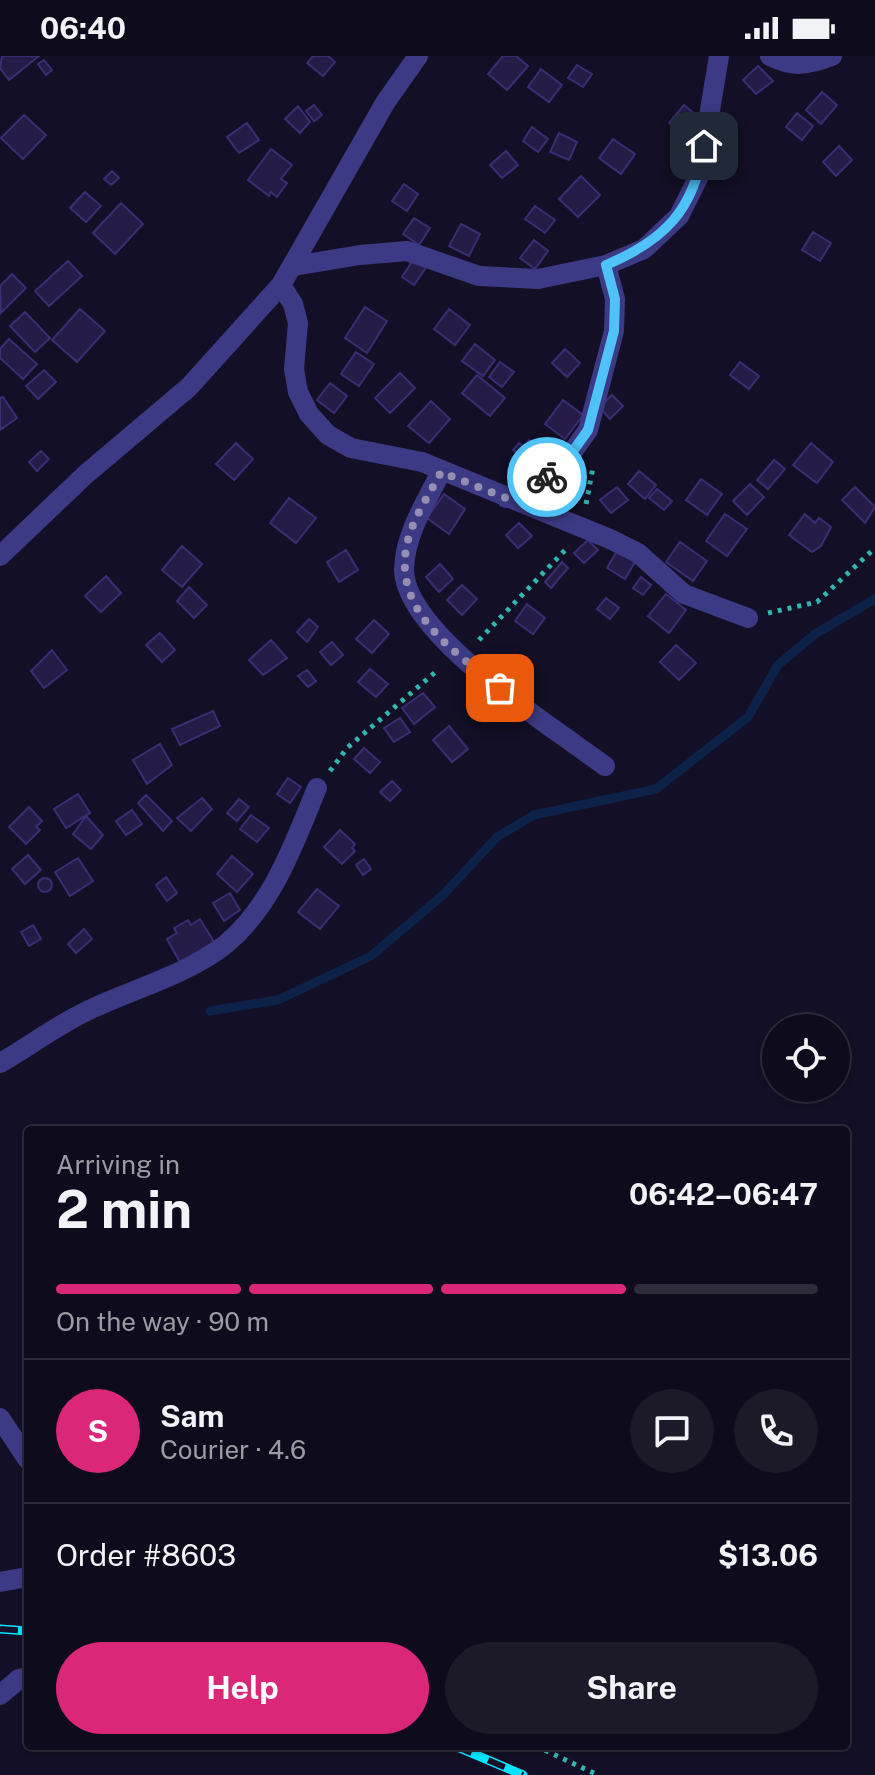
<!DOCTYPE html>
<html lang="en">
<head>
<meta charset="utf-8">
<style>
	:root { --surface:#0e0b1c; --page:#1c1929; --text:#f1f3f6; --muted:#9b9ba3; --line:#2e2b3b; --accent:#db2777 }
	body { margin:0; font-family:"Public Sans",sans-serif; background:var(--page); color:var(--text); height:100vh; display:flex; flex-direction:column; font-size:30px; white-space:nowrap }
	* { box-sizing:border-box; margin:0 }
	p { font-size:26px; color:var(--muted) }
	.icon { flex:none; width:44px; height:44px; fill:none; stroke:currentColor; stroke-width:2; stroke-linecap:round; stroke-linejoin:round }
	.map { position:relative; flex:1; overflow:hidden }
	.sheet { position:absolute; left:24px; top:1070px; width:826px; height:624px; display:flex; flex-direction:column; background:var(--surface); border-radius:8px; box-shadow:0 2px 6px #0004,0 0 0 2px var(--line) }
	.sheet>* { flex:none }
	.fabs { position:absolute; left:762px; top:958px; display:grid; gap:16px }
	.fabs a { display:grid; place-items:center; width:88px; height:88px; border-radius:50%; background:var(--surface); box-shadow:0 2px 6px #0004,0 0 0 2px var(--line); font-size:40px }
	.pin { position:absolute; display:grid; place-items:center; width:68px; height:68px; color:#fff; margin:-34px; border-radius:16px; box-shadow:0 4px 12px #0006 }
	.courier { position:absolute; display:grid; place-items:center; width:80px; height:80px; margin:-40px; border:6px solid #4fc3f7; border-radius:50%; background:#fff; color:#222; box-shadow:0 2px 10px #0007 }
	.head em { font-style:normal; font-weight:700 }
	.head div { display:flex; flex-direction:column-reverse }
	.head { display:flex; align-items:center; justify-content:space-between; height:136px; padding:0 32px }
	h1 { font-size:52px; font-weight:700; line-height:60px }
	.bar { display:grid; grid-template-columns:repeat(4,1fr); gap:12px 8px; align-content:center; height:96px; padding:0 32px }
	.bar i { height:10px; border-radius:6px; background:var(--line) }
	.bar .active { background:var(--accent) }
	.bar p { grid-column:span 4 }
	.line { display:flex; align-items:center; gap:20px; padding:0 32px; border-top:2px solid var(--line) }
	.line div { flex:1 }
	.round { display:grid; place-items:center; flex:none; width:84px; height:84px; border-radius:42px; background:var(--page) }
	.action { display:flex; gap:16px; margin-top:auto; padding:16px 32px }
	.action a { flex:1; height:92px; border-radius:48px; background:var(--accent); color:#fff; font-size:32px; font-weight:700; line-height:92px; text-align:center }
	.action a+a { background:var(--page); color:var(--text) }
	.status { display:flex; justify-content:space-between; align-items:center; height:56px; padding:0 40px; background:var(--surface); direction:ltr }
	.status svg { height:22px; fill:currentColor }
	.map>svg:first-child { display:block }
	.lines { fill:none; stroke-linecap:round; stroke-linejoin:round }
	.stream { stroke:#0c2248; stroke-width:9 }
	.building { fill:#241b47; stroke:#3b2d73; stroke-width:2 }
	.path { stroke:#2fb8b0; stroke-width:5; stroke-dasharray:4 6; stroke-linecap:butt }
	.minor { stroke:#3d3a85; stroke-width:20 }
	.tertiary { stroke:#3d3a85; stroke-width:20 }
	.rail-casing { stroke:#00e5ff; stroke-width:9 }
	.rail { stroke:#130f26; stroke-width:6; stroke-dasharray:18; stroke-linecap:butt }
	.done { stroke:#948fb3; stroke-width:8; stroke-dasharray:0 14.4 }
	.route { stroke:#4fc3f7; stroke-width:10 }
</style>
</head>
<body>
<div class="status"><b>06:40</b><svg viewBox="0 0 49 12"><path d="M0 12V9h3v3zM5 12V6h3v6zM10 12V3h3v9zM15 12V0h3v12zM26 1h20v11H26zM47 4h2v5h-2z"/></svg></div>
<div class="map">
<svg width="875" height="1719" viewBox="0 0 875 1719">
	<rect width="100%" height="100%" fill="#130f26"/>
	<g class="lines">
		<path class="stream" d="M210,955L278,944L371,900L443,839L497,781L534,759L656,733L748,661L778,609L815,578L875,543"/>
	</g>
	<path class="building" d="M2,0H39L9,24L0,12Z
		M313,0H328L335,6L323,20L307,7Z
		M503,0H516L528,10L507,34L488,18Z
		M44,4L52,14L46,19L38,8Z
		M577,9L592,18L583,31L568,22Z
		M758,10L773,25L756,38L743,24Z
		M541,13L562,29L549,46L528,31Z
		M822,36L837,49L821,68L806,54Z
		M314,49L322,59L314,65L306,55Z
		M684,49L696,59L677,74L669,67Z
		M298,50L310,66L300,77L285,63Z
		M797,57L813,70L802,84L786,71Z
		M24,59L46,79L23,103L1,82Z
		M247,67L259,84L239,97L227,81Z
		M532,71L548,83L538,96L523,85Z
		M559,77L577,86L569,104L550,96Z
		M613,83L635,98L621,118L599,102Z
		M839,90L852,104L836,120L823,106Z
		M271,93L292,109L281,123L287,127L277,141L271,136L269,140L248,124Z
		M506,95L518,109L502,122L490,109Z
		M112,115L119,122L111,129L104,123Z
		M581,120L600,139L578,161L559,143Z
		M404,128L418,138L407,155L392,145Z
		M85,136L101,150L86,166L70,152Z
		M121,147L143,168L115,198L93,177Z
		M535,150L555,164L545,177L525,163Z
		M414,162L430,172L419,189L403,178Z
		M461,168L480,178L469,200L449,190Z
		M813,176L831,187L820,205L802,194Z
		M534,184L548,195L535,213L520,202Z
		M415,201L427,210L414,229L402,221Z
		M68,205L82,220L49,250L35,235Z
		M12,218L26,232L1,257L0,230Z
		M365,251L387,265L367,297L345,282Z
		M80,253L105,275L77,306L52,284Z
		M449,253L470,269L455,289L434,273Z
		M25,256L50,282L35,296L10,270Z
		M9,283L37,308L23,323L0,302V293Z
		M475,288L495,304L483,320L462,305Z
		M565,293L580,307L567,321L552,307Z
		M356,296L374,308L359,330L341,318Z
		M500,306L514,316L502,331L489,321Z
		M740,306L759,320L749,333L730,319Z
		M44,314L56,326L38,343L26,330Z
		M400,317L415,332L390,357L375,342Z
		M477,319L505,342L490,360L462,337Z
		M330,327L347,340L334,357L317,344Z
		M612,339L623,350L610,363L599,351Z
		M3,341L17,362L0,374V342Z
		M563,344L583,359L565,383L545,368Z
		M431,345L450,363L429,387L408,370Z
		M529,384L554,403L549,410L542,405L536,412L513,394L519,387L524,391Z
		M236,387L253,403L234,424L216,408Z
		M811,387L833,406L817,427L793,409Z
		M41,395L49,403L37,415L29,406Z
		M774,404L785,413L768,433L757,424Z
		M639,415L656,429L645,443L628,428Z
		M701,423L722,438L707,459L686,444Z
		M750,428L764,441L747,459L733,445Z
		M617,431L628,444L611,457L600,444Z
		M855,431L875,451L865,467L842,444Z
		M657,433L672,445L664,454L649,442Z
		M444,438L465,453L449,478L427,462Z
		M289,442L316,462L296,487L270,467Z
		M725,458L747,473L727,500L706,485Z
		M805,458L815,467L819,462L831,471L821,490L812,496L789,479Z
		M519,467L532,480L518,492L506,479Z
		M588,484L598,494L584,507L574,497Z
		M680,486L707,505L693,525L666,506Z
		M182,490L202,508L182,531L162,514Z
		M346,494L358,514L339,526L327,506Z
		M617,495L635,506L625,523L607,512Z
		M562,506L568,512L551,532L545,526Z
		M440,508L453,523L439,536L426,521Z
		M106,520L121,537L101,556L85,540Z
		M641,521L651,529L643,539L633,532Z
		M462,529L477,543L462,559L447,544Z
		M189,531L207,549L194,562L177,545Z
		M666,538L686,554L669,577L648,560Z
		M606,542L619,552L610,563L597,553Z
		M527,548L545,562L533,578L515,565Z
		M309,563L318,571L307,586L297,576Z
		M374,564L389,578L372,597L356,583Z
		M160,577L175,594L162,606L146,589Z
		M271,584L287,602L263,619L249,604Z
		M332,586L343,599L331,609L320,596Z
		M676,589L696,607L679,624L660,606Z
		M52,594L67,614L44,632L31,615Z
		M370,613L388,628L376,641L358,626Z
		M307,614L316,625L308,631L298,620Z
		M423,637L435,651L414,668L402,652Z
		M213,655L220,670L180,689L172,673Z
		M400,662L410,676L394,686L384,672Z
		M449,670L468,693L452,706L433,684Z
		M160,688L172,709L147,728L133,704Z
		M364,692L380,706L370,717L354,703Z
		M288,722L301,731L290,747L277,738Z
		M392,725L401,734L390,745L380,736Z
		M78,738L90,757L66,772L54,753Z
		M146,739L172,765L163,775L138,747Z
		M202,742L212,753L191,775L177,762Z
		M239,743L249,751L237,765L227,757Z
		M29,751L42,765L36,771L40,774L26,788L9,771Z
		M132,754L142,768L126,779L116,765Z
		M251,759L269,772L257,786L240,773Z
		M86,760L103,779L91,793L73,778Z
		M340,774L355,788L352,792L355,795L342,808L324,791Z
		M28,799L41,814L25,828L12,813Z
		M232,800L253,818L237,836L217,818Z
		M78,802L93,825L70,840L55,816Z
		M364,803L371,813L363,819L356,809Z
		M166,821L177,837L167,845L156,829Z
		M38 829a7 7 0 1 1 14 0a7 7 0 1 1-14 0Z
		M317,833L339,850L320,873L298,856Z
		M230,837L240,854L224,865L213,847Z
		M200,863L214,886L180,906L167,883L177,877L174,872L188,864L191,869Z
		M33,869L41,883L29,890L21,876Z
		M84,873L92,883L76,897L68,888Z"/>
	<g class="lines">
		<path class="path" d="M586,448L593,411
			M768,557L817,546L875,492
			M479,584L569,490
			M330,715L347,692L439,613
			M536,1690L598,1719"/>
		<path class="minor" d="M770,0C793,12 808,9 832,0
			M294,210L360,199L407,195L479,220L538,223L606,209L644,193L679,160L699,120L719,0
			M281,229L293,248L298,267L294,313L298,336L309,358L328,379L351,392L422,406L610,483L638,497L684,538L748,562
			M441,416C426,446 405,478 404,513C404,578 554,672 605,710
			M506,442L561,412L588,374L614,275L615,243L606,209
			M0,1007C30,990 57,969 89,954C133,933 187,919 226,888C273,849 294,787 317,732
			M0,1526L28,1521"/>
		<path class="tertiary" d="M0,500L85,419L189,331L281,229L385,47L418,0
			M0,1362L28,1404
			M0,1639L19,1623L28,1621"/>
		<defs>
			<path id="rail" d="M0,1573L28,1575
				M455,1690L523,1719"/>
		</defs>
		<use href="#rail" class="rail-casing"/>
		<use href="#rail" class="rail"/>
	</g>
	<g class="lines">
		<path class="done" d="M500,632C450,592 386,551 410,477C417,456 431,436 441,416L506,442L547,421"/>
		<path class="route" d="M547,421L561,412L588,374L614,275L615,243L606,209C665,184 694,154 704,90"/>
	</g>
</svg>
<div class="fabs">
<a><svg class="icon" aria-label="locate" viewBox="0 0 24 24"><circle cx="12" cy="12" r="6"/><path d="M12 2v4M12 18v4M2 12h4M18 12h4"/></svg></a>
</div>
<div class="pin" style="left:500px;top:632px;background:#ea580c"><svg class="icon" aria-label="bag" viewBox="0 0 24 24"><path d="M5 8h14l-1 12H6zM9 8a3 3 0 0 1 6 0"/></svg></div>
<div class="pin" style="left:704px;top:90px;background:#1f2937"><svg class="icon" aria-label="home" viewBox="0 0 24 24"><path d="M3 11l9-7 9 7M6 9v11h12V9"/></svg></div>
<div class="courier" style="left:547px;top:421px"><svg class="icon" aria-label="bike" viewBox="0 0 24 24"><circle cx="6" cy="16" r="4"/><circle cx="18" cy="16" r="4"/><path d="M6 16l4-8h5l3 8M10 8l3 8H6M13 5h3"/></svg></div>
<section class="sheet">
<div class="head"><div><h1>2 min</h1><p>Arriving in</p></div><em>06:42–06:47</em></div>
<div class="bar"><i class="active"></i><i class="active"></i><i class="active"></i><i></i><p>On the way · 90 m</p></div>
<div class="line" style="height:144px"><b class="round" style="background:var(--accent);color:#fff">S</b><div><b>Sam</b><p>Courier · 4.6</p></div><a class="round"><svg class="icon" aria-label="chat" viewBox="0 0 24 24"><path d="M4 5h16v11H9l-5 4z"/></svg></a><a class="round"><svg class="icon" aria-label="phone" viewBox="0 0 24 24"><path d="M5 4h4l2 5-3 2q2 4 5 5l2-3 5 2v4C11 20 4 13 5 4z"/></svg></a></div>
<div class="line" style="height:104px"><div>Order #8603</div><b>$13.06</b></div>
<div class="action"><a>Help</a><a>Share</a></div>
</section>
</div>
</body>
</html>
